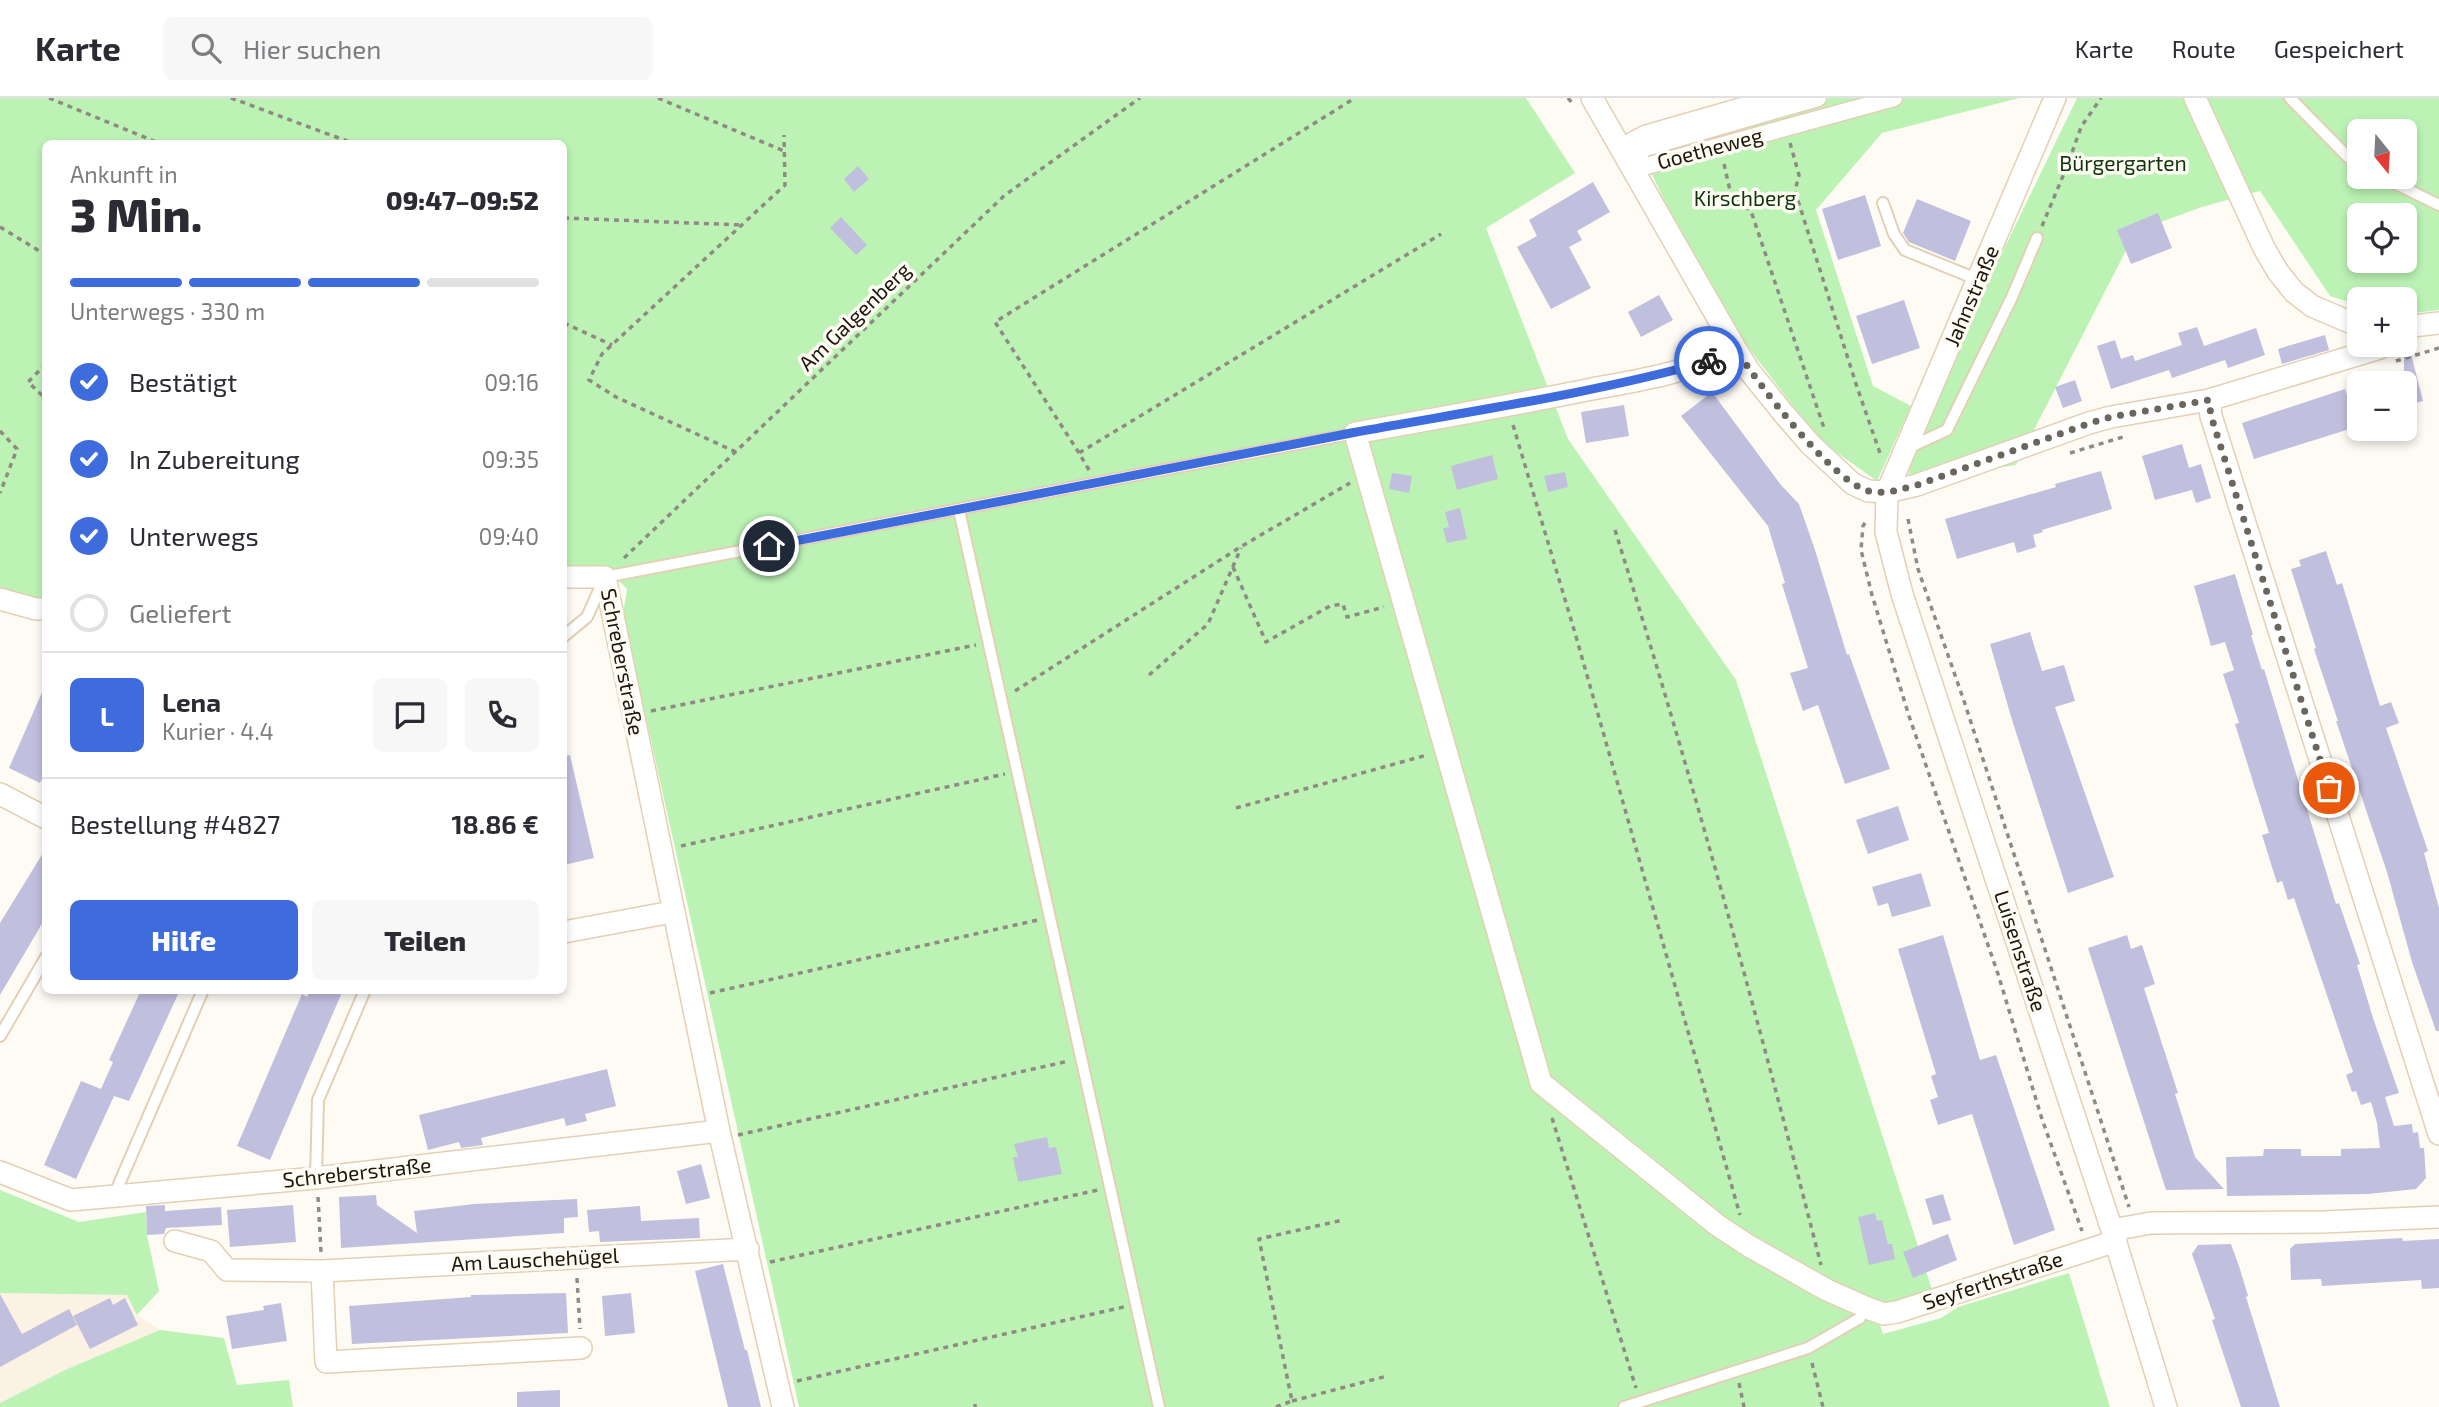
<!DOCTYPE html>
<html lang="de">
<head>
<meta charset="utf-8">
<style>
	:root { --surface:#fff; --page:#f7f7f7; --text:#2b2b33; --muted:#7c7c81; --line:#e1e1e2; --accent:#3e6cdd }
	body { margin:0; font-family:"Exo 2",sans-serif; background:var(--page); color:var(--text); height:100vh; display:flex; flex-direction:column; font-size:26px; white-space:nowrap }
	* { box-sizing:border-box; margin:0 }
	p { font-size:23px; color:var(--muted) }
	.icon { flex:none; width:38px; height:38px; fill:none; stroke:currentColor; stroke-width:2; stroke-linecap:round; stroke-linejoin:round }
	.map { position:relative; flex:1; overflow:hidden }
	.side { position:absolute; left:42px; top:42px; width:525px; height:854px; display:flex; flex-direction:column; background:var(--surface); border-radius:10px; box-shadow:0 4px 10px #0003 }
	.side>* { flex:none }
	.needle { width:46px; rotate:162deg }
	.controls { position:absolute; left:2347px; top:21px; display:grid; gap:14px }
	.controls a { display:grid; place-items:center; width:70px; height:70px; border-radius:10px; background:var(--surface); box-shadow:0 4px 10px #0003; font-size:35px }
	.pin { position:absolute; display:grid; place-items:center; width:60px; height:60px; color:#fff; margin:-30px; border:4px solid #fff; border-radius:50%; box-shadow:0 2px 7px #0007 }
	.courier { position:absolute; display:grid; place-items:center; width:70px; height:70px; margin:-35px; border:5px solid #3e6cdd; border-radius:50%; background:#fff; color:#222; box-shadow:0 2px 9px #0007 }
	.headline em { font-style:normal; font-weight:800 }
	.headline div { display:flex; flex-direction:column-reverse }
	.headline { display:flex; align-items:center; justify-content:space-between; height:119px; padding:0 28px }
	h1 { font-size:46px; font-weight:800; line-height:52px }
	.bar { display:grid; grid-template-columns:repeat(4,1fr); gap:10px 7px; align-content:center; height:84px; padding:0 28px }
	.bar i { height:9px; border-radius:5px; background:var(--line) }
	.bar .on { background:var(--accent) }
	.bar p { grid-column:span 4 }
	.line { display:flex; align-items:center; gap:18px; padding:0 28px; border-top:2px solid var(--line) }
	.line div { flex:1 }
	.round { display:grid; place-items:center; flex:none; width:74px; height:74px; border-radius:10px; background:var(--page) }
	ol { padding:0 28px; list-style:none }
	li { display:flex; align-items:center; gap:21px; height:77px }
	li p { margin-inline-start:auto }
	li .icon { padding:7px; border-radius:50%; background:var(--accent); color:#fff; stroke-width:4 }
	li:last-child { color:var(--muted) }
	li i { width:38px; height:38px; border:4px solid var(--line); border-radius:50% }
	.cta { display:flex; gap:14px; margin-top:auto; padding:14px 28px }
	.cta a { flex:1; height:80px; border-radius:10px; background:var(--accent); color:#fff; font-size:28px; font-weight:800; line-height:80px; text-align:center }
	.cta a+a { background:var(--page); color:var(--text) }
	header { display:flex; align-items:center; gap:42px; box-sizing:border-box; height:98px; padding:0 35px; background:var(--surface); border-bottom:2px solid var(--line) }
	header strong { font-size:33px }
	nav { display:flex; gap:38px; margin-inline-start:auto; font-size:24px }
	.search { width:490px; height:63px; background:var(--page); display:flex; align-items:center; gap:18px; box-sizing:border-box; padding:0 24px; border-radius:10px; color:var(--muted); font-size:26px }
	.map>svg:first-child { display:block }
	.built { fill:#fbf2e4 }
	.green { fill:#bcf3b5; fill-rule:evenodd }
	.building { fill:#c1bfde }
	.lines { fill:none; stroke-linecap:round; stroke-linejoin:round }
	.service-casing { stroke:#e3d0b4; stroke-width:14 }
	.pedestrian-casing { stroke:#e3d0b4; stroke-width:19 }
	.minor-casing { stroke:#e3d0b4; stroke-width:24 }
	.path { stroke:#8f8a82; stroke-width:3.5; stroke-dasharray:5 5; stroke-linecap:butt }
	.service { stroke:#fff; stroke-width:10 }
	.pedestrian { stroke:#fff; stroke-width:16 }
	.minor { stroke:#fff; stroke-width:21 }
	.done { stroke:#6b665d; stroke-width:7; stroke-dasharray:0 12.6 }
	.route { stroke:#3e6cdd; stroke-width:9 }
	.labels { text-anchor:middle; stroke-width:7; stroke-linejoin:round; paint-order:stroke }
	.street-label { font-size:21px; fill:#1c160b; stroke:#fefbf5 }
	.park-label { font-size:21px; fill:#0f350c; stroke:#fefbf5 }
</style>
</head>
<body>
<header>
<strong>Karte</strong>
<div class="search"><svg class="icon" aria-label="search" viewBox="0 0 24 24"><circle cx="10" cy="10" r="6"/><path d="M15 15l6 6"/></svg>Hier suchen</div>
<nav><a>Karte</a><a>Route</a><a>Gespeichert</a></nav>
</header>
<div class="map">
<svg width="2439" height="1309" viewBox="0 0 2439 1309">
	<rect width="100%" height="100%" fill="#fefbf5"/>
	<path class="built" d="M0,1195L128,1197L137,1217L160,1232L67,1271L0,1305Z"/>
	<path class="green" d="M0,0H1526L1575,75L1486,130L1568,341L1736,582L1934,1198L1876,1215L1883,1236L1941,1220L1958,1209L2069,1175L2110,1309H799L623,516L627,491L603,467L564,469V46H46L45,503H39L0,489Z
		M1830,0H2019L1882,35L1816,112L1873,288L1911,308L1877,383L1819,342L1748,249L1687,149L1642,56Z
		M2077,0H2439V212L2405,216L2404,201H2359V207L2330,198L2260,93L2202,109L2136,133L2016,367L1915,383L1909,377L1910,366L1962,238ZM2359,33H2404V79H2359ZM2359,117H2404V163H2359Z
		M0,1092L79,1124L146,1114L147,1137L159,1193L137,1217L127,1197L0,1195Z
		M160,1232L224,1240L237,1287L289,1282L293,1309H0V1305L67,1271Z"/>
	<path class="building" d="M858,68L869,81L854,94L844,81Z
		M1593,84L1610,114L1577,133L1582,142L1569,149L1591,190L1551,211L1517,149L1537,138L1529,122Z
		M1865,97L1881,148L1838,162L1822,111Z
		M1917,101L1971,123L1955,163L1909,144L1903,135Z
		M2158,115L2172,150L2131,166L2117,132Z
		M841,119L867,147L856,157L830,130Z
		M1659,197L1673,222L1641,239L1628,214Z
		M1904,202L1920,250L1872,266L1856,218Z
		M2197,229L2204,248L2256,230L2265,257L2228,270L2225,262L2172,280L2169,272L2111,291L2097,248L2115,242L2121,261L2133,257L2135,263L2182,247L2178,235Z
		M2325,237L2329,252L2282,266L2278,251Z
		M2410,252L2423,303L2404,308V253Z
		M2075,282L2082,303L2063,310L2055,289Z
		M2345,291L2356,329L2254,361L2242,325Z
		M1712,294L1781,387L1799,406L1815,452L1847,557L1849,556L1890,671L1845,686L1818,607L1803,613L1790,575L1808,570L1782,486L1785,485L1768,428L1681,318Z
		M1624,307L1629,338L1586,345L1581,314Z
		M2182,346L2189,370L2201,366L2211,400L2196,405L2192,392L2155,402L2142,358Z
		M1492,357L1498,381L1457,392L1451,368Z
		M2101,373L2112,411L2042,432L2043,434L2033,437L2036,449L2017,455L2014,444L1957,461L1945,421L2056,389L2055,386Z
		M1565,374L1568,389L1548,394L1544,378Z
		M1392,375L1412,378L1409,395L1389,391Z
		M1460,410L1467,441L1447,445L1443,430L1449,429L1445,414Z
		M2326,453L2337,487L2342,485L2380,608L2391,604L2399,625L2386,630L2428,753L2424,755L2439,810V933H2436L2412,864L2387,774L2336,623H2338L2314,551L2316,550L2291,471L2301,468L2299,462Z
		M2235,476L2253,537H2251L2262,572L2264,571L2336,806L2339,805L2360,866L2357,867L2373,920L2399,995L2385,999L2394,1028L2412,1026L2413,1035L2418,1034L2420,1050H2424L2426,1080L2416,1091L2368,1096L2227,1098L2226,1059L2263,1058L2264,1051H2301V1058H2341V1051L2380,1050L2377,1025L2371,1004L2361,1007L2356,993L2352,994L2346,977L2353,974L2294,800L2288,802L2282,783L2277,785L2262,737L2269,735L2235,626L2239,625L2223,576L2234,572L2225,544L2211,548L2194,488Z
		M2030,534L2042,573L2064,567L2075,603L2055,609L2114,779L2068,795L2012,622L1990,546Z
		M46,585V673L40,685L9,670Z
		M570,657L594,760L564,767V658Z
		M1898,708L1909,742L1868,756L1856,722Z
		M46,750V819L0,897V825Z
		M1921,775L1931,808L1892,819L1888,805L1878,808L1872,789Z
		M1943,837L1980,962L1996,957L2055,1132L2014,1147L1972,1016L1938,1027L1930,1002L1938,999L1931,978L1936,976L1898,851Z
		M2127,837L2131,851L2142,847L2155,886L2144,890L2178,995L2175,996L2195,1059L2224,1091L2166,1092L2088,850Z
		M141,892H180L129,1003L114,998L76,1081L44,1067L81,983L101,991L113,964L109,962Z
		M310,892H343L270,1062L237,1048L293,917L302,896L307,899Z
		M607,971L616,1008L585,1016L587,1023L566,1028L564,1020L481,1040L483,1047L461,1050L459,1044L428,1052L419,1017Z
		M1047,1039L1049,1050L1056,1049L1062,1076L1018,1084L1013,1059H1018L1014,1046Z
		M701,1066L710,1100L686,1106L677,1073Z
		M1943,1096L1951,1122L1933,1127L1925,1101Z
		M376,1097L377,1107L417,1135L414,1113L474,1106L577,1101L578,1119L564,1120V1135L341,1150L339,1099Z
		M165,1107V1113L221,1109L222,1127L166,1130L164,1136L147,1137L146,1108Z
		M293,1107L296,1144L230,1149L227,1112Z
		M640,1108L641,1123L699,1120L700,1140L600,1144L599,1133L589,1134L587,1112Z
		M1875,1115L1877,1123L1882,1122L1888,1146H1892L1895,1161L1869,1167L1858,1119Z
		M1948,1136L1957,1162L1913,1180L1903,1154Z
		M2402,1140L2403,1143L2439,1141V1190L2422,1191L2421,1182L2322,1188L2321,1181L2291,1182L2290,1151L2295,1146Z
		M2231,1146L2240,1171L2248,1198L2246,1199L2280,1309H2241L2212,1222L2215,1221L2192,1156L2198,1147Z
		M723,1166L745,1252H747L761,1309H728L695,1173Z
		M566,1195L568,1235L352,1246L349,1208L471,1199V1197Z
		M631,1195L635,1235L605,1238L602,1198Z
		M0,1196L22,1236L69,1211L77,1227L0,1269Z
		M110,1200L113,1207L125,1200L138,1227L90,1251L73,1218Z
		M281,1205L287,1243L232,1251L226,1218L264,1212L263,1208Z
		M560,1292V1309H517V1294Z"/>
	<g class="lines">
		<defs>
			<path id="service" d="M2290,0L2348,59L2359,65
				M2382,79L2439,107
				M1883,105L1894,136L1905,152L1979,182
				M1908,350L1947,332L2012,199L2037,140
				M959,412L1159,1309
				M564,538L587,519L605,479L1355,335
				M0,938L46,859
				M316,1080L318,1002L365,892
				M113,1100L203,892
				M1624,1309L1808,1250L1860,1220"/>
			<path id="pedestrian" d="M1818,0L1638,52L1643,69L1894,0"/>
			<path id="minor" d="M1592,0L1735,250L1750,274L1784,316L1811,347L1853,386L1868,393L1887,394L1917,387L2089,325L2111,319L2209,302L2380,250V247
				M2055,0L1887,394L1886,434L1902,496L2112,1132L2166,1309
				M2195,0L2264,150L2278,174L2294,194L2312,208L2359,228
				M1622,51L1646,38L1779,0
				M2404,229L2439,225
				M1735,250C1693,274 1640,282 1592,291C1513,307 1434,321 1355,335L1541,985L1717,1127L1749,1148L1827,1192L1870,1211L1884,1216L1897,1214L2116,1143
				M2209,302L2211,318L2439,1036
				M564,479H605L719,1033L783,1309
				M0,501L36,511H46
				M0,696L46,720
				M564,834L672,814
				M0,1074L71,1102L316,1080L719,1033
				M2112,1132L2151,1125L2323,1124L2439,1119
				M175,1143L211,1153L227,1172L322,1173L748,1151
				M322,1173L326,1264L581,1250"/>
		</defs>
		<use href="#service" class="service-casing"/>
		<use href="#pedestrian" class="pedestrian-casing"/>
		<use href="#minor" class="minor-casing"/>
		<path class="path" d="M49,0L161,46
			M231,0L355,46
			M658,0L784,53
			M1568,0L1573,6
			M1790,45L1799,77L1795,93L1857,289L1881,358
			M1724,66L1731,97L1751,113L1824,330
			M564,120L743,127
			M2042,128L2068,66L2081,29L2101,0
			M0,129L46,157
			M564,225L612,247
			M2396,263L2439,250
			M46,266L28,284L46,301
			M1513,327L1575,535L1740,1117
			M0,333L17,351L0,395
			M736,354L616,299L589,282L602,256L785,87L784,37
			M1079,355L995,224L1355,0
			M2070,355L2123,339
			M1089,372L1079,355L1441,136
			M1908,421L1918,471L1964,603L2129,1109
			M1865,425L1863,428L1861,452L1872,497L1909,618L1998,876L2042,1021L2082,1133
			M1615,432C1691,675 1758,920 1821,1167
			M624,460L1005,97L1140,0
			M1233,469L1266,544L1330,508L1343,506L1347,519L1384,509
			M1149,577L1208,526L1241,450
			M1015,593L1242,448L1350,385
			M651,613L976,547
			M1236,710L1427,657
			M681,748L1005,676
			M710,895L1038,822
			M1552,1020L1636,1290
			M738,1037L1069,963
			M318,1099L321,1154
			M770,1164L1098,1092
			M577,1180L580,1231
			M1812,1265L1823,1309
			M797,1283L1124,1209
			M1739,1285L1744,1309
			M1292,1303L1387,1278
			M975,1306V1309
			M1276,1309L1292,1303L1259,1141L1343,1122"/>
		<use href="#service" class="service"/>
		<use href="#pedestrian" class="pedestrian"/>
		<use href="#minor" class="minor"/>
	</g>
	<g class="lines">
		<path class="done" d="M1709,263L1735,250C1756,283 1833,385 1869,393C1886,397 1901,391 1917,387L2090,325L2111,319L2209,302L2211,318L2329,690"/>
		<path class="route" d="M769,448C963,412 1157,372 1351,335C1471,313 1591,296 1709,263"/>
	</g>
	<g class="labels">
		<g class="street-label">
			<text transform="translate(1710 51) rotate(-15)" y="7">Goetheweg</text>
			<text transform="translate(1972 198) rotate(-67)" y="7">Jahnstraße</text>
			<text transform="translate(855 219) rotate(-44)" y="7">Am Galgenberg</text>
			<text transform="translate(622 564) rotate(79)" y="7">Schreberstraße</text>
			<text transform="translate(2020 853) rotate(72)" y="7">Luisenstraße</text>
			<text transform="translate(357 1075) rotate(-6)" y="7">Schreberstraße</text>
			<text transform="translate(535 1162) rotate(-3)" y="7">Am Lauschehügel</text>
			<text transform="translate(1993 1183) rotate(-18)" y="7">Seyferthstraße</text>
		</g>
		<g class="park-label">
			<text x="2123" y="73">Bürgergarten</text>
			<text x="1745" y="108">Kirschberg</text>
		</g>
	</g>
</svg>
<div class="controls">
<a><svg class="needle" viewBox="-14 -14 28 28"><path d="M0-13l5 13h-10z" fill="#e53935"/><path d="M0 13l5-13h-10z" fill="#7c7c81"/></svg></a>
<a><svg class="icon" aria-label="locate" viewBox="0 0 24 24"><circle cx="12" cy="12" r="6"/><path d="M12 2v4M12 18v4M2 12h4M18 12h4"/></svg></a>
<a>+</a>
<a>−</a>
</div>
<div class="pin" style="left:2329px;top:690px;background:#ea580c"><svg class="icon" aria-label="bag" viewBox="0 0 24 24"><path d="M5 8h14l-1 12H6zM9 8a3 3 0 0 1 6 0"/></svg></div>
<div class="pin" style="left:769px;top:448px;background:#1f2937"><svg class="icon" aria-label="home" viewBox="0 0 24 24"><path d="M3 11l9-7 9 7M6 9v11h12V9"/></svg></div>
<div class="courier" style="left:1709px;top:263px"><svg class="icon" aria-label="bike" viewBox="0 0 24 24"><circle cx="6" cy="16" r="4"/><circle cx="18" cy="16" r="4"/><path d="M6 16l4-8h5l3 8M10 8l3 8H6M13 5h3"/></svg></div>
<section class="side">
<div class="headline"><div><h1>3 Min.</h1><p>Ankunft in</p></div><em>09:47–09:52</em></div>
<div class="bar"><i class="on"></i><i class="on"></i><i class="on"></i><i></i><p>Unterwegs · 330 m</p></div>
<ol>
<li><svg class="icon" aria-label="check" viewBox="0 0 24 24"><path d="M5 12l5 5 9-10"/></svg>Bestätigt<p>09:16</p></li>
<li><svg class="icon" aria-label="check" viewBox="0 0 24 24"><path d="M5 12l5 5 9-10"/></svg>In Zubereitung<p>09:35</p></li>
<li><svg class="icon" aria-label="check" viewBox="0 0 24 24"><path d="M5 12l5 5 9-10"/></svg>Unterwegs<p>09:40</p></li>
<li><i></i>Geliefert</li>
</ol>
<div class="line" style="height:126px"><b class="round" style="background:var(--accent);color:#fff">L</b><div><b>Lena</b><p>Kurier · 4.4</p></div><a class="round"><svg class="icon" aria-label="chat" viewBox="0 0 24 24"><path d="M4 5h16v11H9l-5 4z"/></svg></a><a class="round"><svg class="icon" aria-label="phone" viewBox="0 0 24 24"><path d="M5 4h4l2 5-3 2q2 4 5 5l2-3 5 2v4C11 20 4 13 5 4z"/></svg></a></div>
<div class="line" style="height:91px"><div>Bestellung #4827</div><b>18.86 €</b></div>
<div class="cta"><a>Hilfe</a><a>Teilen</a></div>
</section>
</div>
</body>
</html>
